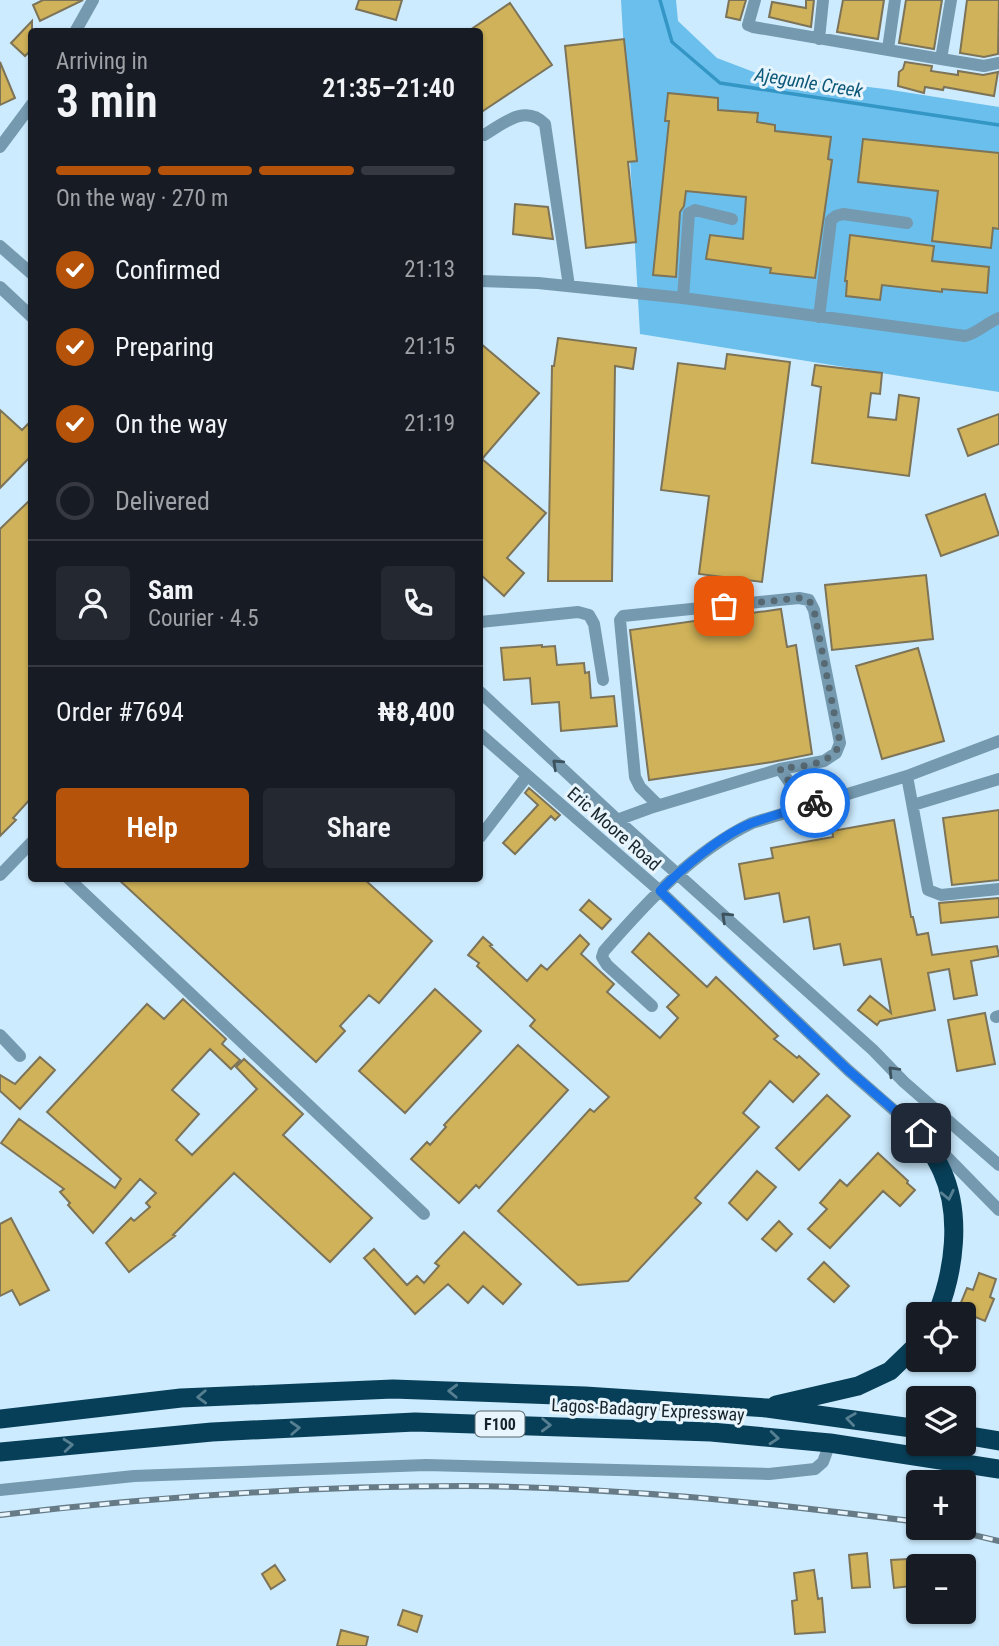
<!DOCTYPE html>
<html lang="en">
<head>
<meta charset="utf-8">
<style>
	:root { --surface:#171b24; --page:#242831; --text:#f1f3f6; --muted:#9ea1a6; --line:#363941; --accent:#b45309 }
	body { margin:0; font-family:"Roboto Condensed",sans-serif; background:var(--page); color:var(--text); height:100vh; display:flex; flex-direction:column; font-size:26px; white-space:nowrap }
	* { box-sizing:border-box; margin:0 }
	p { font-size:23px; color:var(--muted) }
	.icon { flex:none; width:38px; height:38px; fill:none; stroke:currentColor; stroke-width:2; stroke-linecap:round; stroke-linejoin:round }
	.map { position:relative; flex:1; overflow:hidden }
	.panel { position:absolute; left:28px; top:28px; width:455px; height:854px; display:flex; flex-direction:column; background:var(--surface); border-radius:7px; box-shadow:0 2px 5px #0004 }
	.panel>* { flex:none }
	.tools { position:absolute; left:906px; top:1302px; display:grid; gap:14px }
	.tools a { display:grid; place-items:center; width:70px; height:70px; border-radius:7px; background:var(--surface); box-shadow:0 2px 5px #0004; font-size:35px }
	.pin { position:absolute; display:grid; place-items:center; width:60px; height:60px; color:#fff; margin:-30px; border-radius:14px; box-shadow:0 4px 10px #0006 }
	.courier { position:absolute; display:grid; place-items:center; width:70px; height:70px; margin:-35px; border:5px solid #1a73e8; border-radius:50%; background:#fff; color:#222; box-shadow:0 2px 9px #0007 }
	.summary em { font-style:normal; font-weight:600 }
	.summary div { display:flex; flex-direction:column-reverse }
	.summary { display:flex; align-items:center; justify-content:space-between; height:119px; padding:0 28px }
	h1 { font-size:46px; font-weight:600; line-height:52px }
	.bar { display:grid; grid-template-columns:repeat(4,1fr); gap:10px 7px; align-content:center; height:84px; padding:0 28px }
	.bar i { height:9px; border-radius:5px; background:var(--line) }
	.bar .active { background:var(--accent) }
	.bar p { grid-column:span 4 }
	.line { display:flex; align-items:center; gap:18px; padding:0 28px; border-top:2px solid var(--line) }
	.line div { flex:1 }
	.round { display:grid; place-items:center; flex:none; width:74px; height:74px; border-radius:7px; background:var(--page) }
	ol { padding:0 28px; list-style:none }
	li { display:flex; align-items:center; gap:21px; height:77px }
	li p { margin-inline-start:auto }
	li .icon { padding:7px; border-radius:50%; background:var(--accent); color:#fff; stroke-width:4 }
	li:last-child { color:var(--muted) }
	li i { width:38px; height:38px; border:4px solid var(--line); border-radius:50% }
	.primary-button { display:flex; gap:14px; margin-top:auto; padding:14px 28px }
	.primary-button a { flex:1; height:80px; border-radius:7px; background:var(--accent); color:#fff; font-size:28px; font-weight:600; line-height:80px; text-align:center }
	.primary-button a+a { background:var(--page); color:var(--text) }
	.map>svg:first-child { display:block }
	.green { fill:#6abfed }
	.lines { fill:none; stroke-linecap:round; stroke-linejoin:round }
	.stream { stroke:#3496c5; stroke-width:3.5 }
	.building { fill:#cfb259; stroke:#7c7358; stroke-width:2 }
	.minor { stroke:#7599af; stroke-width:12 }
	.highway { stroke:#083f58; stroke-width:19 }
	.rail-casing { stroke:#667b86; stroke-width:6 }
	.rail { stroke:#e9f5fd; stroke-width:3.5; stroke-dasharray:10; stroke-linecap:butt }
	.oneway { stroke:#3d535f }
	.oneway2 { stroke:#577f92 }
	.done { stroke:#576a74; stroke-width:7; stroke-dasharray:0 12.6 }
	.route { stroke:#1a73e8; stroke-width:9 }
	.labels { text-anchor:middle; stroke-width:6; stroke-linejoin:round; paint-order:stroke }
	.shield { fill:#e9f5fd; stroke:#576369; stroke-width:2 }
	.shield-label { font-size:16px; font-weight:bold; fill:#18242a }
	.street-label { font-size:18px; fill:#18242a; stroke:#e9f5fd }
	.water-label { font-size:19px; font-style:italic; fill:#0d5879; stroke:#e9f5fd }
</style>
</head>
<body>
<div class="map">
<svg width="999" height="1646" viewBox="0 0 999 1646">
	<rect width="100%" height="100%" fill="#ccebfe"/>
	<path class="green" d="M621,0H676L678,21L717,58L759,74L885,89L999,107V392L640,334Z"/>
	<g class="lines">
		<path class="stream" d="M660,0L672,42L720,83L999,125"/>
	</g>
	<path class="building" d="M43,0H83L40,21L33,5Z
		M359,0H402L396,20L356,9Z
		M729,0H746L740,20L726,17Z
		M806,0H814L811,27L769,17L772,2L806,8Z
		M843,0H884L878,39L837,32Z
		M906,0H942L934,49L899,43Z
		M967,0H999L998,54L984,57L960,53Z
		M510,3L552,65L480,113V32H467Z
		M32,21V49L25,56L11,43Z
		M624,39L637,161L628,162L636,242L586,248L565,46Z
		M0,62L15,98L0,105Z
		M905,62L932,66L931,71L958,75V71L983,75L998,72L994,96L944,87L943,90L925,87L924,93L898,86L899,72L903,69Z
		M668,93L718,98V110L758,113L757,122L775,125V131L831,137L828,159L832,160L815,278L770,273L771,268L706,259L710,235L743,239L746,197L686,191L684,206L680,212L676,277L653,275L669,121H665Z
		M863,139L999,153V229L993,228L991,248L932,241L938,191L858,182Z
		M515,204L548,207L553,239L513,234Z
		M850,235L934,246L932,261L989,267L987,293L942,289V292L882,285L880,300L846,296L847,281H845Z
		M558,338L636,348L633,369L615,366L612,581H548L552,366H554Z
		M480,343L539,393L482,459L546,513L507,558L524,573L504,596L480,574Z
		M727,354L790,362L762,582L699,574L709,496L661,490L678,363L725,369Z
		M815,365L882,373L880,394L871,393L868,417L896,420L899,395L919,398L909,476L812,463L821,387L812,385Z
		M0,410L22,430L32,420V455L0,488Z
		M999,414V444L968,456L958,429Z
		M985,494L999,535L941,556L926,515Z
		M32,498V797L13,818L16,820L0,836V529Z
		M926,575L933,639L832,650L825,585Z
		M781,609L787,647L796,645L812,754L772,762L649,780L630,630Z
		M542,645V647L555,646L557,665L584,663L585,673L589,672L591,698L614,696L617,726L561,731L559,702L532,704L530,678L504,680L501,648Z
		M918,648L944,741L882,759L856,666Z
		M529,788L560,815L555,820L551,816L515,854L503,843L538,805L525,793Z
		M999,810V880L952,885L943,818Z
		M894,820L911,917H913L917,935L928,933L932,955L997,946L999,956L971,961L977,995L954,999L949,969L928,973L935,1010L880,1021L877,1025L858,1010L870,996L891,1013L881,959L844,965L840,944L814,949L809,917L784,922L779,893L745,899L739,864L773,858L771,848L833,837L832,831Z
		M117,878H363L432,941L379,1003L369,995L340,1026L345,1031L316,1062Z
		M999,898V917L941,923L939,903Z
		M589,900L611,919L602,929L580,910Z
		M649,933L707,987L716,977L778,1036L774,1039L797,1058L799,1056L819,1074L793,1102L770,1081L743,1113L759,1127L695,1198L701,1203L628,1281L578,1285L498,1211L590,1109L594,1112L609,1097L530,1026L535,1020L477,966L479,963L468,955L483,937L492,945L490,946L527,981L541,965L547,970L580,935L589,944L581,954L614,984L607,992L660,1038L678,1018L667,1007L679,995L632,952Z
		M435,989L481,1031L405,1113L359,1071Z
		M183,999L226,1039L222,1044L240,1060L231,1069L210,1049L172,1090L199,1114L176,1140L192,1155L257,1089L236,1067L244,1059L303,1114L283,1135L372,1218L330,1262L234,1173L173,1235L175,1236L129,1272L106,1243L131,1218L134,1221L150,1207L146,1203L156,1193L140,1179L93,1233L68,1205L70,1203L60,1192L64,1189L1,1143L19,1119L115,1188L121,1179L47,1112L147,1004L164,1019Z
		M985,1013L995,1064L957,1071L948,1020Z
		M518,1045L568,1090L479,1188L476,1185L459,1203L411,1159L427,1142L430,1145L446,1127L444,1125Z
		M40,1057L55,1070L20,1109L0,1091V1075L15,1084Z
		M827,1095L850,1116L799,1170L776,1148Z
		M900,1128L915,1147L909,1153L892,1136Z
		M878,1153L908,1181L907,1183L915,1190L900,1206L883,1191L830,1248L808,1229L827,1209L820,1203L840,1180L847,1186Z
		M757,1171L776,1187L747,1220L729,1203Z
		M11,1218L49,1290L20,1305L12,1290L0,1296V1224Z
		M779,1221L792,1234L776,1251L762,1239Z
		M464,1232L521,1284L503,1304L483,1286L468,1303L448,1284L415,1314L364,1258L374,1249L407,1285L417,1276L424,1283L439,1266L435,1263Z
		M824,1262L849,1286L834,1302L808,1279Z
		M979,1273L996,1279L990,1297L994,1299L985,1321L968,1314L970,1310L960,1305L967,1288L973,1290Z
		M867,1553L870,1587L852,1588L849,1555Z
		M908,1559L911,1586L894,1588L891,1560Z
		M275,1565L285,1580L271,1589L262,1574Z
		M814,1570L818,1599L822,1598L825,1632L795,1634L792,1601L797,1600L794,1573Z
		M403,1610L422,1616L417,1632L398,1625Z
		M341,1630L368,1637L366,1646H337Z"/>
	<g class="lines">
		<path class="minor" d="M755,0L748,25L753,27L941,59L984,66L999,63
			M75,32L93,0
			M819,39L823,0
			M888,49L895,0
			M941,59L951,0
			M484,135C504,123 525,104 545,124L569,286
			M0,147L32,104
			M0,246L32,274
			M480,281L538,283L683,298L965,336C978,333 986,323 999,318
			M0,287L32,317
			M683,298L689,213L695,210L732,219
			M819,317L831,220L836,216L843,214L907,223
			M480,622L578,612L589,615L594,624L603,680
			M480,692L624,826L873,1050L904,1082L999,1165
			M480,734L660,891L848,1070L944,1154L999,1210
			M780,769L790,783L820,801
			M907,776L928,890L941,895L999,889
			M913,805L999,779
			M617,820L650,808L780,769L824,761L836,753L840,743L814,610L809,600L799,598L623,616L620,620L635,777L640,787L658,805
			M480,837L527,776
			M0,875L32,842
			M68,878L424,1214
			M652,1006L607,965L602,957L604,951C647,902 692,852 752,823L907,776L999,741
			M996,1017L999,1016
			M0,1035L20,1056
			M0,1490L134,1476L426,1465L769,1474L815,1469L823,1462L830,1443"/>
		<path class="highway" d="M921,1133C928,1146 936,1158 942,1171C962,1215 954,1272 937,1314
			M776,1405L858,1386L890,1371L919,1343
			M0,1419L181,1398L393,1389L585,1396L767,1408L919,1429
			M964,1435L999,1441
			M0,1452L212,1432L415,1422L711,1432L830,1443L999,1469"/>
		<defs>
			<path id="rail" d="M0,1515C155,1497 309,1486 465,1486C617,1487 768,1503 919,1522
				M944,1528L999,1541"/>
		</defs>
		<use href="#rail" class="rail-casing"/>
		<use href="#rail" class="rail"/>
	</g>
	<defs><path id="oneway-chevron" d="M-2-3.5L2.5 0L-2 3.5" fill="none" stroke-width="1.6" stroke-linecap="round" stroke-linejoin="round" transform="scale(1.75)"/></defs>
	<g class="oneway">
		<use href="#oneway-chevron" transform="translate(557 764) rotate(-137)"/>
		<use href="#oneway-chevron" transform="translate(726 917) rotate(-137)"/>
		<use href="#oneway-chevron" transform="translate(893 1071) rotate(-134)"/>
	</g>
	<g class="oneway2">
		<use href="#oneway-chevron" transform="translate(948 1195) rotate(78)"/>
		<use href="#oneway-chevron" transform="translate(453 1391) rotate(-178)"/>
		<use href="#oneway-chevron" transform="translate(202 1397) rotate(178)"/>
		<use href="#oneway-chevron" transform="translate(851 1419) rotate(-172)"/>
		<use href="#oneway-chevron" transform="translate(546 1425) rotate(2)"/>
		<use href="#oneway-chevron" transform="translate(295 1428) rotate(-3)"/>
		<use href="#oneway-chevron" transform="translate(774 1438) rotate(5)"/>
		<use href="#oneway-chevron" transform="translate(68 1445) rotate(-5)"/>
	</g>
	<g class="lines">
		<path class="done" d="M724,606L799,598L809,600L814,610L840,743C831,767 802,765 780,769L790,783L820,801L815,803"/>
		<path class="route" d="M815,803C794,810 773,815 752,823C723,834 682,868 660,891L848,1070L921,1133"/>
	</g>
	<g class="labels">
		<rect class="shield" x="475.5" y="1411.5" width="49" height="25" rx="5"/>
		<g class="shield-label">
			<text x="500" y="1430">F100</text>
		</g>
		<g class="street-label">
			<text transform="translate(614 829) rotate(41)" y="6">Eric Moore Road</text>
			<text transform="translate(648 1410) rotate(3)" y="6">Lagos-Badagry Expressway</text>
		</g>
		<g class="water-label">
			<text transform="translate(809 82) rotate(9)" y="7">Ajegunle Creek</text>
		</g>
	</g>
</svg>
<div class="tools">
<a><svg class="icon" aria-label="locate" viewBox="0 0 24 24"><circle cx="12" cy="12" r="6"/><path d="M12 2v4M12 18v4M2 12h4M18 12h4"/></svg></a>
<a><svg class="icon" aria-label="layers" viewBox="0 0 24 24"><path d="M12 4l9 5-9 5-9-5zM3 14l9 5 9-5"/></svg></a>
<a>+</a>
<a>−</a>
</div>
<div class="pin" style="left:724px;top:606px;background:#ea580c"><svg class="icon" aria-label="bag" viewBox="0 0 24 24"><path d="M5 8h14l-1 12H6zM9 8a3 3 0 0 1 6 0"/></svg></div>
<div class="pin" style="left:921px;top:1133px;background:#1f2937"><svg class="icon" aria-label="home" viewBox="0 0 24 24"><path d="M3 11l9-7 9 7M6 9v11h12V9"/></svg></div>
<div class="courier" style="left:815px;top:803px"><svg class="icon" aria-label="bike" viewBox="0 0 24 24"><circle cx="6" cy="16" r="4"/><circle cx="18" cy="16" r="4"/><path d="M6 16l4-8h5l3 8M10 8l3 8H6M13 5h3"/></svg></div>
<section class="panel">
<div class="summary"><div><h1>3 min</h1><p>Arriving in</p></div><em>21:35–21:40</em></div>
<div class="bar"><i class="active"></i><i class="active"></i><i class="active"></i><i></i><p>On the way · 270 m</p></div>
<ol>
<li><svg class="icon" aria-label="check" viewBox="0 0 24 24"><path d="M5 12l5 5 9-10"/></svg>Confirmed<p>21:13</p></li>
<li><svg class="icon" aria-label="check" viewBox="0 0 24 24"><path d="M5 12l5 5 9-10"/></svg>Preparing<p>21:15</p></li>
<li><svg class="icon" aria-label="check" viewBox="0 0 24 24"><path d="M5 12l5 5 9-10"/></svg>On the way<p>21:19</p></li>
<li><i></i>Delivered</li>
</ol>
<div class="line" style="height:126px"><a class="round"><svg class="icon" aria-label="person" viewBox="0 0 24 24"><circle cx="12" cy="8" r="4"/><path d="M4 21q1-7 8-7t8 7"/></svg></a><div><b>Sam</b><p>Courier · 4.5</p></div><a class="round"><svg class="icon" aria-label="phone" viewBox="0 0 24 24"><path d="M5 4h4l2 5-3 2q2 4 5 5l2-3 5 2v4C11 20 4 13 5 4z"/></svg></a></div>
<div class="line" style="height:91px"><div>Order #7694</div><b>₦8,400</b></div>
<div class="primary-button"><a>Help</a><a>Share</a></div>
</section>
</div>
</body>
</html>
